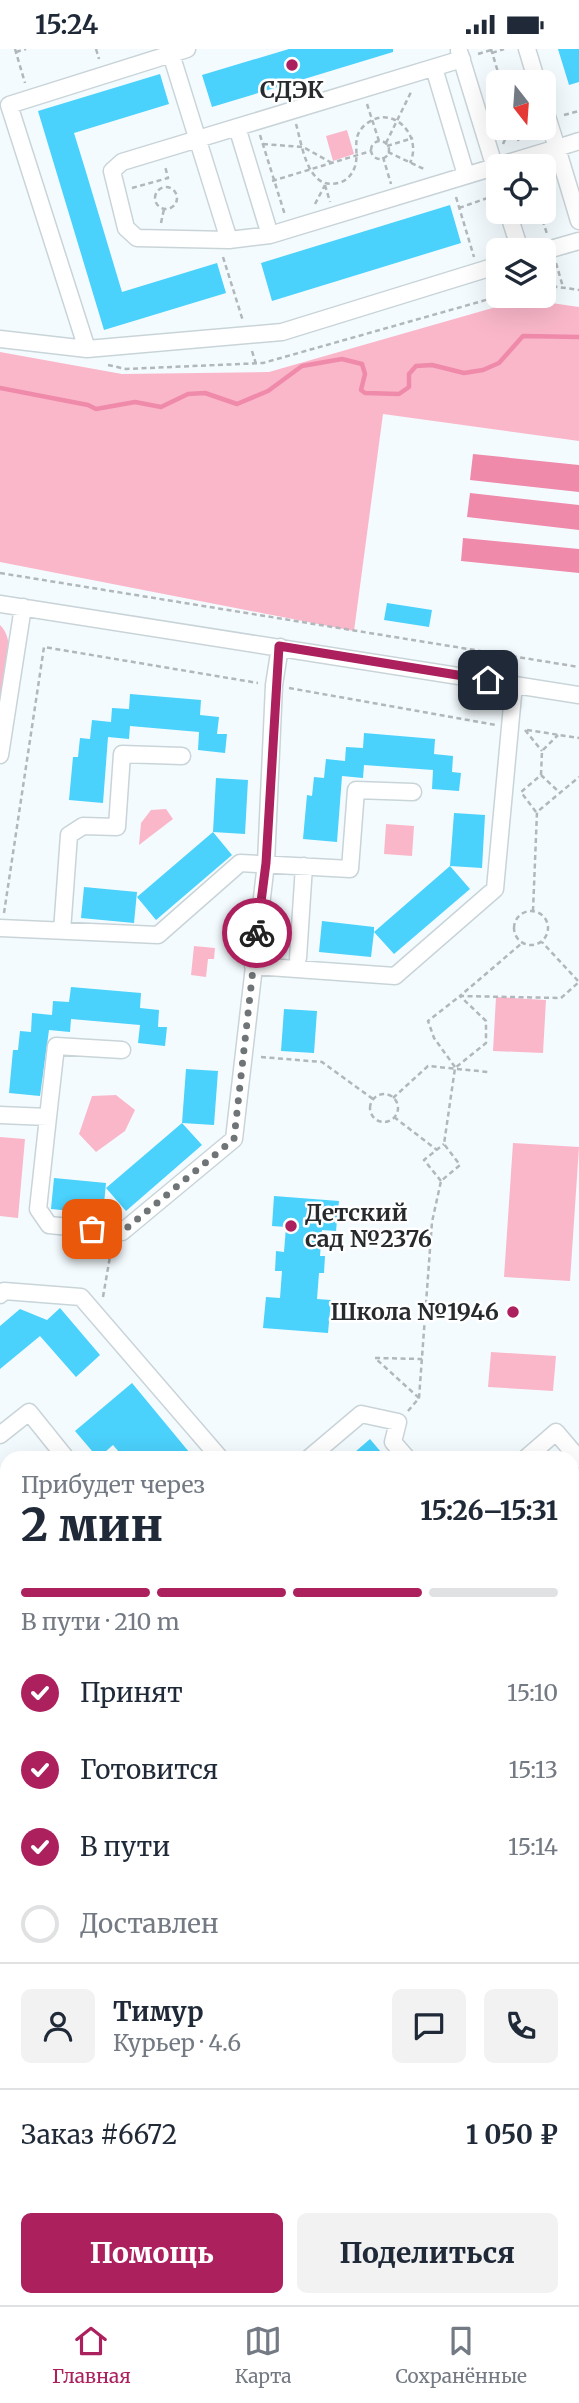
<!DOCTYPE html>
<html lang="ru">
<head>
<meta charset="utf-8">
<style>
	:root { --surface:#fff; --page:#f2f2f3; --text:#1f2937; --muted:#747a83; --line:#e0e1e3; --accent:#ac205e }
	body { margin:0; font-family:Merriweather,serif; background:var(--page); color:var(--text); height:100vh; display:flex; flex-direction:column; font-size:26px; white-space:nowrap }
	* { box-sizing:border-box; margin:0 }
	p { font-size:23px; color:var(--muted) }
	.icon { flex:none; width:38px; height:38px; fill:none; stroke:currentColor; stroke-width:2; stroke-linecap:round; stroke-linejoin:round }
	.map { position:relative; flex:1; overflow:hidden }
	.side { position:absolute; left:0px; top:1402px; width:579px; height:856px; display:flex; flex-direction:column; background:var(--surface); border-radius:21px 21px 0 0; box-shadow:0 7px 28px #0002 }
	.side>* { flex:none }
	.needle { width:46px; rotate:163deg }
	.buttons { position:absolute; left:486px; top:21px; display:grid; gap:14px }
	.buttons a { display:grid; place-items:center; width:70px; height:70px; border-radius:10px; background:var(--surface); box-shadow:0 7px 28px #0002; font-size:35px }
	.pin { position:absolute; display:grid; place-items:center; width:60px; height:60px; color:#fff; margin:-30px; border-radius:14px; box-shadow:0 4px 10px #0006 }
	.courier { position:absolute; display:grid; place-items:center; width:70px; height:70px; margin:-35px; border:5px solid #ac205e; border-radius:50%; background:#fff; color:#222; box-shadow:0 2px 9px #0007 }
	.head em { font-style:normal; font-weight:800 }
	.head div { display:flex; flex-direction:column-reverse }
	.head { display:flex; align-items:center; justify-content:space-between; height:119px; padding:0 21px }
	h1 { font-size:46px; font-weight:800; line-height:52px }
	.bar { display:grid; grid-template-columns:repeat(4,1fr); gap:10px 7px; align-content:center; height:84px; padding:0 21px }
	.bar i { height:9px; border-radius:5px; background:var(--line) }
	.bar .current { background:var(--accent) }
	.bar p { grid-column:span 4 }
	.line { display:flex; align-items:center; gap:18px; padding:0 21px; border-top:2px solid var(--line) }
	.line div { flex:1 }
	.round { display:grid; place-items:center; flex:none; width:74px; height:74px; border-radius:10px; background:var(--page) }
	ol { padding:0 21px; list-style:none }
	li { display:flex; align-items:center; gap:21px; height:77px }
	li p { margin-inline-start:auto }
	li .icon { padding:7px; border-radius:50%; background:var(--accent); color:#fff; stroke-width:4 }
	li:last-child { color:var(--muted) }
	li i { width:38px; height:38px; border:4px solid var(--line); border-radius:50% }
	.action { display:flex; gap:14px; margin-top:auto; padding:14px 21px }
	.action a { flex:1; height:80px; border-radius:10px; background:var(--accent); color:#fff; font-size:28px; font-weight:800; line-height:80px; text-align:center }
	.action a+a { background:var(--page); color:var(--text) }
	.status { display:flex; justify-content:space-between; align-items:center; height:49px; padding:0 35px; background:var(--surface); direction:ltr }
	.status svg { height:19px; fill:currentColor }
	.tabs { display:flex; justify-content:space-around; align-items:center; height:98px; border-top:2px solid var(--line); background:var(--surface); font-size:19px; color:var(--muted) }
	.tabs a { display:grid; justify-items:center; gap:4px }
	.tabs .current { color:var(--accent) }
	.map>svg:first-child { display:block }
	.green { fill:#fab7ca }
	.water { fill:#ef8aab }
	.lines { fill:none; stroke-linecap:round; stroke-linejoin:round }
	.stream { stroke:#ef8aab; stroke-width:4.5 }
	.building { fill:#4ad1fc }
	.minor-casing { stroke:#c9d4d9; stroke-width:19 }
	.path { stroke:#b1b7ba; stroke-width:2.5; stroke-dasharray:5 3.5; stroke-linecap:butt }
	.minor { stroke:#fff; stroke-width:16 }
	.done { stroke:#6f7476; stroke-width:7; stroke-dasharray:0 12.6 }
	.route { stroke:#ac205e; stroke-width:9 }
	.poi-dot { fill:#ac205e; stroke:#fff; stroke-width:2.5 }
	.labels { text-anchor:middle; stroke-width:5; stroke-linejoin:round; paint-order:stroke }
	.poi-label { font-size:23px; font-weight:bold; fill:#272b2d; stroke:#fff }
</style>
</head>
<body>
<div class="status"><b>15:24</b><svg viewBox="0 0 49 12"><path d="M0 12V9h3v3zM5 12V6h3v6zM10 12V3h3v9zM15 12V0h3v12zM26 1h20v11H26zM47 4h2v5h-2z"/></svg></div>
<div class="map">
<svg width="579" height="2256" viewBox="0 0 579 2256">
	<rect width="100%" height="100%" fill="#f4fbfe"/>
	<path class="green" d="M347,81L354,105L333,112L326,87Z
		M524,250L579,258V392L383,365L354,582L0,513V303L122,325L269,323Z
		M0,576C18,593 4,630 0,652Z
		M166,760L173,770L139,796L141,774L151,761Z
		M386,775L414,777L412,807L384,805Z
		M194,897L215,899L214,910H208L206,928L191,926Z
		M496,948L546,951L543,1004L493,1002Z
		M116,1046L135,1061L125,1082L96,1103L79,1085L92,1047Z
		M0,1088L25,1090L18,1169L0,1167Z
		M513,1094L579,1098L570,1232L504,1228Z
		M491,1303L556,1307L553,1342L488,1338Z"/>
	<path class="water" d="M473,405L579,416V443L470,431Z
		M470,444L579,456V481L467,468Z
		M463,489L579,500V524L461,512Z"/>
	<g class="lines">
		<path class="stream" d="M0,339L88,356L96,360L135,353L161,358L188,345L205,344L237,355L268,342L302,317L342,310L362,315L365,325L361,341L365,344L399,345L409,338V325L416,317L432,316L464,324L483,321L499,314L523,287L579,288"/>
	</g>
	<path class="building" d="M289,0H393V3L212,58L202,26Z
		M558,0H579V33L569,36Z
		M160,25L169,55L74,84L86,123L122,243L217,214L226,244L104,281L38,62Z
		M450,156L461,194L272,252L261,214Z
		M387,554L432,561L429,578L384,571Z
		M130,645L201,651L200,666L219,668L217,685H227L225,704L198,701L199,683L130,677L129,690L108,688L103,754L69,751L73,708H78L80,689L90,690L92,671L111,673L112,659L129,660Z
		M364,684L435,690L434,705L453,707L452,723L461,724L459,742L432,740L433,721L364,716L363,729L342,727L337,793L303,790L307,746L312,747L314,728L324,729L326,710L345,712L346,698L363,699Z
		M216,729L248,731L245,785L213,783L232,806L156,871L137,848L213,783Z
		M454,764L485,766L482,819L450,817Z
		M450,817L470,840L394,905L374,883L371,908L319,903L322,872L374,878V883Z
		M84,838L137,843L134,874L81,869Z
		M71,938L141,944L140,959L159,961L158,978H167L165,997L138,994L140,976L71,970L70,983L49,981L40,1047L9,1044L13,1001H18L20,982L31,983L32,964L52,966L53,952L69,953Z
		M284,960L317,962L314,1004L281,1002Z
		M186,1020L218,1022L214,1076L182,1074Z
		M182,1074L202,1096L126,1162L106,1139Z
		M54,1129L106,1134L103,1165L51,1160Z
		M274,1147L339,1152L336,1182L322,1181L320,1207H325L324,1224H319L317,1250L331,1251L328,1284L263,1279L266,1248L280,1249L282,1222H275L276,1202L284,1203L286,1178L272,1177Z
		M60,1259L100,1306L76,1328L40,1287L0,1320V1277L20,1260L47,1271Z
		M132,1334L194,1409H124L113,1396L98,1409L75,1382Z
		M370,1390L386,1409H348Z"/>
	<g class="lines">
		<defs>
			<path id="minor" d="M169,0L171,5L187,0
				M527,0L537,33
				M459,2L499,132
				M434,19L466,126
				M544,58L557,99L579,92
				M237,78L270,186
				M508,163L520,201
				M229,191L137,189L126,179L112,122L122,113L462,10
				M544,202L579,192
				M0,290L87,300L282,283L499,216
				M87,300L9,56L171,5L229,191L270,186L557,99L579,172
				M0,555L579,646
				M0,706L23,558
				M0,879L158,886L240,814L350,820L356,741L413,743
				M62,882L69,786L83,777L117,778L122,705L182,707
				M298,909L304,817
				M253,917L395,927L495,840L514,635
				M0,1066L48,1068L38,1160L49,1176L122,1183L234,1090L266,814L274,636L280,598
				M48,1068L56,997L122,1001
				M0,1246L4,1242L81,1248L220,1409
				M0,1386L29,1363L66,1409
				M309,1409L361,1365L398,1373L393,1393L407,1409
				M526,1409L556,1383L579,1410
				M572,1539L579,1534
				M572,1616H579
				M0,1649L7,1657
				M572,1733L579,1727
				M0,1760L7,1769
				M572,1768H579
				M0,1800L7,1794
				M572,1830L579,1836
				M0,1836L7,1844
				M572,1918L579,1912
				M0,2014L7,2008
				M572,2025L579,2032
				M0,2127L7,2121
				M572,2141L579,2135
				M572,2228L579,2227
				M304,2250L308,2256
				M357,2250L362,2256
				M130,2256L136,2250
				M254,2256L260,2250"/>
		</defs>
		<use href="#minor" class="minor-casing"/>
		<path class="path" d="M15,0L25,34
			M96,0L99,10
			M491,0L501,33
			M16,3L26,0
			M492,4L504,0
			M478,5L491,1
			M490,47L499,53
			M367,55L379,92
			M564,66L579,62
			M296,75C302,95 307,142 338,134C346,132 351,127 354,120C361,104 349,89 366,75C393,54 423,87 410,114
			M515,79L519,94
			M260,86L285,166
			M371 101a9 9 0 1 1 18 0a9 9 0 1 1-18 0Z
			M386,94L412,41
			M263,95L303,98L332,114
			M503,95L510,79
			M387,97L413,89
			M388,103L426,121
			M383,108L391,135
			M272,132L371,102
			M325,136L330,153
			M155 149a11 11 0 1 1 22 0a11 11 0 1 1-22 0Z
			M132,139L168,129L165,117
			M456,148L474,208
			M315,155L325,136
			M459,159L493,147
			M540,163L547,185
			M545,172L550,134
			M161,174L164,160
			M223,208L243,272
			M556,214L563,238
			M544,236L579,241
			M252,302L256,315
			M108,316L126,320L263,314L500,247
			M0,524L579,618
			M289,639L496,676
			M525,681L542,702
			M527,681L579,689
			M541,726L542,702L558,686
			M536,763L521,743L541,726L560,744
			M514 879a17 17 0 1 1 34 0a17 17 0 1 1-34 0Z
			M533,862L537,763L579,728
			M4,864L44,598L258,634
			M261,1008L322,1013L373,1050
			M455,1018L434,989L428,972L460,947L561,949L579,933L542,893
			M370 1059a14 14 0 1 1 28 0a14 14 0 1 1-28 0Z
			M393,1049L428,1017L488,1023
			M394,1068L437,1101
			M441,1132L424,1111L444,1095
			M103,1248L112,1196
			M419,1349L375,1309L422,1310
			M408,1362L419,1349L432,1173L441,1132L460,1116L444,1095L455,1019L486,994V972L460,947L522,894
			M572,1789L579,1790
			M0,1877L7,1885
			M0,1961L7,1957
			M0,1979L7,1984
			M0,2203L7,2211
			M41,2250L45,2256
			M393,2250L398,2256
			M574,2256L579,2252"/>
		<use href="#minor" class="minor"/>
	</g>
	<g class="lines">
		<path class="done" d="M92,1180L122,1183L234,1090L257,884"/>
		<path class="route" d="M257,884L266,814L279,597L488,631"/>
	</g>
	<g class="poi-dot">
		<circle cx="292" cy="16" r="7"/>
		<circle cx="291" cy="1177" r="7"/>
		<circle cx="513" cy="1263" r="7"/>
	</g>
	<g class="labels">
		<g class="poi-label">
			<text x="292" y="49">СДЭК</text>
			<text x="305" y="1172" text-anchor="start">Детский<tspan x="305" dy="26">сад №2376</tspan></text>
			<text x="499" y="1271" text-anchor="end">Школа №1946</text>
		</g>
	</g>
</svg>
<div class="buttons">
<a><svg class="needle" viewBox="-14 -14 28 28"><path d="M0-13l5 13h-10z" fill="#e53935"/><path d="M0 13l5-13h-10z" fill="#747a83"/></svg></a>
<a><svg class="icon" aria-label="locate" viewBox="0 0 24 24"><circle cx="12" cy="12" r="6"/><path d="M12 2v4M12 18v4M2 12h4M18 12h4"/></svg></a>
<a><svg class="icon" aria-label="layers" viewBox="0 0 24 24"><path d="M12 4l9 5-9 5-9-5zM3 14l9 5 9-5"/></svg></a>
</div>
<div class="pin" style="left:92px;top:1180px;background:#ea580c"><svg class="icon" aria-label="bag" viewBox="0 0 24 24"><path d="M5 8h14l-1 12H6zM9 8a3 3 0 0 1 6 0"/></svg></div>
<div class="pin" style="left:488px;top:631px;background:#1f2937"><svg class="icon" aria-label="home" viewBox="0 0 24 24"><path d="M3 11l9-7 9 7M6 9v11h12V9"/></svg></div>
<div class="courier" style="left:257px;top:884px"><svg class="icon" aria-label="bike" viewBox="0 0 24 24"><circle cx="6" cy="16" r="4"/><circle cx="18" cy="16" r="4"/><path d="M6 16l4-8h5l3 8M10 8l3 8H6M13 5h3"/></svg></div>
<section class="side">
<div class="head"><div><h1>2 мин</h1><p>Прибудет через</p></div><em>15:26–15:31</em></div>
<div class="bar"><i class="current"></i><i class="current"></i><i class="current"></i><i></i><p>В пути · 210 m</p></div>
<ol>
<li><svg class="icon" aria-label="check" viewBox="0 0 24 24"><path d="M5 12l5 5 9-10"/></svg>Принят<p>15:10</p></li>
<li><svg class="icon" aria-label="check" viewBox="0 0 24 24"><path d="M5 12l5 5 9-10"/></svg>Готовится<p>15:13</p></li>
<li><svg class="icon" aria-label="check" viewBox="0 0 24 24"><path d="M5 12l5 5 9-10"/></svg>В пути<p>15:14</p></li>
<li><i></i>Доставлен</li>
</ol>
<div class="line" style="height:126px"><a class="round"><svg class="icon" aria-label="person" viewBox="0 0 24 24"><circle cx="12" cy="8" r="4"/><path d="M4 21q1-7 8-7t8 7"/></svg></a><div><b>Тимур</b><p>Курьер · 4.6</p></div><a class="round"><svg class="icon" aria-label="chat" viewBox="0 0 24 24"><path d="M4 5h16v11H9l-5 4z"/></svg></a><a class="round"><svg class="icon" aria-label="phone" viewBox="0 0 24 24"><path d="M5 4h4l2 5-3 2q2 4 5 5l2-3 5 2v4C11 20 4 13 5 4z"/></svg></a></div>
<div class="line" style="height:91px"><div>Заказ #6672</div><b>1 050 ₽</b></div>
<div class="action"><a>Помощь</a><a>Поделиться</a></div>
</section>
</div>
<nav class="tabs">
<a class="current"><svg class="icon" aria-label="home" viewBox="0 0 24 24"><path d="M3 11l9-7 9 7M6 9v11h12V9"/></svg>Главная</a>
<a><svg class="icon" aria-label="map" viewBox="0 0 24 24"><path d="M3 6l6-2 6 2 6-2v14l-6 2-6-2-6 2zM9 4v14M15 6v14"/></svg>Карта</a>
<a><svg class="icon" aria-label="saved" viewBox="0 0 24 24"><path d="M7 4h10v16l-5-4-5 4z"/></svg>Сохранённые</a>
</nav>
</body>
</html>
